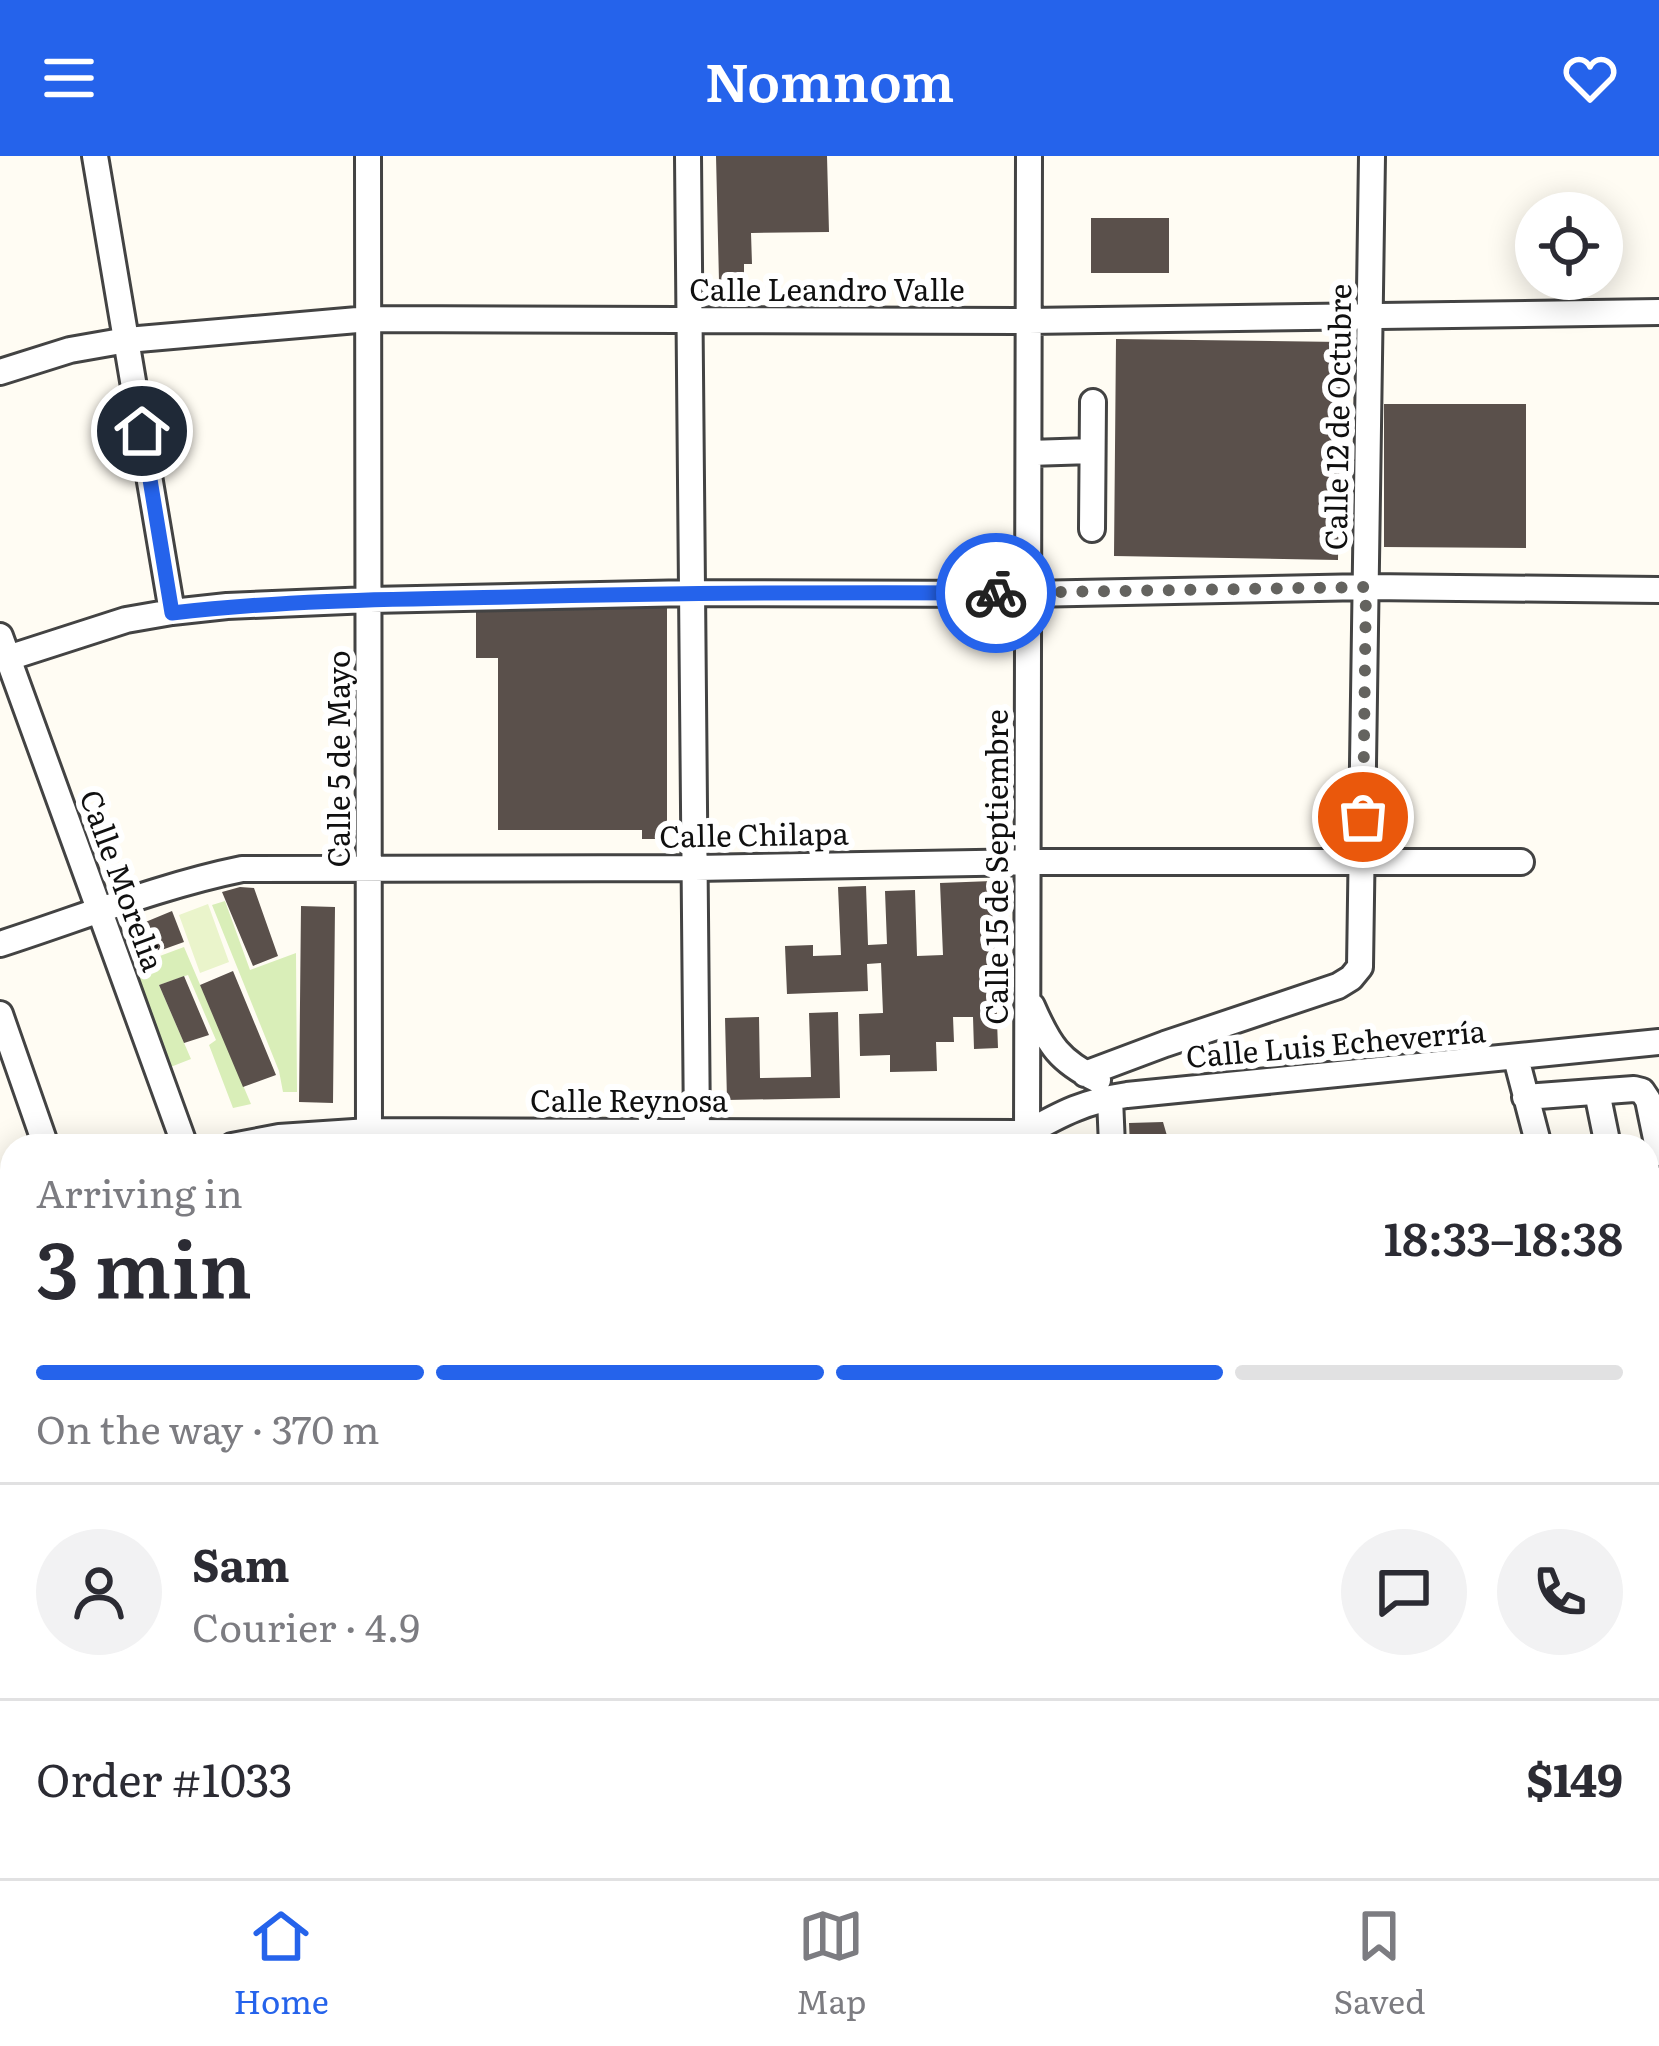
<!DOCTYPE html>
<html lang="en">
<head>
<meta charset="utf-8">
<style>
	:root { --surface:#fff; --page:#f2f2f3; --text:#2b2b33; --muted:#7c7c81; --line:#e1e1e2; --accent:#2563eb }
	body { margin:0; font-family:Literata,serif; background:var(--page); color:var(--text); height:100vh; display:flex; flex-direction:column; font-size:45px; white-space:nowrap }
	* { box-sizing:border-box; margin:0 }
	p { font-size:39px; color:var(--muted) }
	.icon { flex:none; width:66px; height:66px; fill:none; stroke:currentColor; stroke-width:2; stroke-linecap:round; stroke-linejoin:round }
	.map { position:relative; flex:1; overflow:hidden }
	.drawer { position:absolute; left:0px; top:978px; width:1659px; height:744px; display:flex; flex-direction:column; background:var(--surface); border-radius:36px 36px 0 0; box-shadow:0 6px 30px #0003 }
	.drawer>* { flex:none }
	.controls { position:absolute; left:1515px; top:36px; display:grid; gap:24px }
	.controls a { display:grid; place-items:center; width:108px; height:108px; border-radius:50%; background:var(--surface); box-shadow:0 6px 30px #0003; font-size:60px }
	.pin { position:absolute; display:grid; place-items:center; width:102px; height:102px; color:#fff; margin:-51px; border:6px solid #fff; border-radius:50%; box-shadow:0 3px 12px #0007 }
	.courier { position:absolute; display:grid; place-items:center; width:120px; height:120px; margin:-60px; border:9px solid #2563eb; border-radius:50%; background:#fff; color:#222; box-shadow:0 3px 15px #0007 }
	.headline em { font-style:normal; font-weight:600 }
	.headline div { display:flex; flex-direction:column-reverse }
	.headline { display:flex; align-items:center; justify-content:space-between; height:204px; padding:0 36px }
	h1 { font-size:78px; font-weight:600; line-height:90px }
	.bar { display:grid; grid-template-columns:repeat(4,1fr); gap:18px 12px; align-content:center; height:144px; padding:0 36px }
	.bar i { height:15px; border-radius:9px; background:var(--line) }
	.bar .active { background:var(--accent) }
	.bar p { grid-column:span 4 }
	.line { display:flex; align-items:center; gap:30px; padding:0 36px; border-top:3px solid var(--line) }
	.line div { flex:1 }
	.round { display:grid; place-items:center; flex:none; width:126px; height:126px; border-radius:63px; background:var(--page) }
	header { display:flex; justify-content:space-between; align-items:center; height:156px; padding:0 36px; background:var(--accent); color:#fff; font-size:54px; font-weight:600 }
	.tab-bar { display:flex; justify-content:space-around; align-items:center; height:168px; border-top:3px solid var(--line); background:var(--surface); font-size:33px; color:var(--muted) }
	.tab-bar a { display:grid; justify-items:center; gap:6px }
	.tab-bar .active { color:var(--accent) }
	.map>svg:first-child { display:block }
	.industrial { fill:#ede4ef }
	.green { fill:#d9eeb8 }
	.pitch { fill:#eaf4cb }
	.building { fill:#5a504b }
	.lines { fill:none; stroke-linecap:round; stroke-linejoin:round }
	.minor-casing { stroke:#434343; stroke-width:30 }
	.minor { stroke:#fff; stroke-width:24 }
	.done { stroke:#64635f; stroke-width:12; stroke-dasharray:0 21.6 }
	.route { stroke:#2563eb; stroke-width:15 }
	.labels { text-anchor:middle; stroke-width:12; stroke-linejoin:round; paint-order:stroke }
	.street-label { font-size:30px; fill:#101010; stroke:#fff }
</style>
</head>
<body>
<header><svg class="icon" aria-label="menu" viewBox="0 0 24 24"><path d="M4 6h16M4 12h16M4 18h16"/></svg>Nomnom<svg class="icon" aria-label="heart" viewBox="0 0 24 24"><path d="M12 20l-8-8c-3-5 5-10 8-4 3-6 11-1 8 4z"/></svg></header>
<div class="map">
<svg width="1659" height="1722" viewBox="0 0 1659 1722">
	<rect width="100%" height="100%" fill="#fffcf3"/>
	<path class="industrial" d="M1059,1710H1612L1611,1722H1059Z"/>
	<path class="green" d="M225,745L250,814L296,797L297,936H283L279,915L212,749Z
		M184,791L251,948L233,952L209,889L216,884L188,819L159,829L191,903L168,912L133,810Z"/>
	<path class="pitch" d="M208,748L229,806L200,817L179,759Z
		M529,1710H992V1722H536Z"/>
	<path class="building" d="M716,0H827L829,76L751,77L752,108H744V124L719,125Z
		M1091,62H1169V117H1091Z
		M1116,183L1341,186L1338,404L1114,400Z
		M1384,248H1526V392L1384,391Z
		M476,452H667V683H642V674H498V502H476Z
		M992,725L998,892L974,893L973,861H953L954,886H936L937,915L890,916V899L860,900L859,858L883,857L881,807L867,808L868,835L787,838L785,790L813,789V800L841,799L838,731L866,730L868,789L887,788L885,735L915,734L917,800L943,799L940,727Z
		M240,731L254,732L278,800L253,810L222,736Z
		M301,750L335,751L333,947L299,946Z
		M172,755L184,786L128,806L119,777Z
		M233,815L276,919L243,931L200,829Z
		M184,820L209,879L184,887L159,829Z
		M838,856L840,942L727,944L725,862L759,861L760,922L811,921L809,857Z
		M1163,966L1170,990H1130L1129,967Z
		M1074,1710H1104V1722H1074Z
		M1117,1710H1198V1722H1117Z"/>
	<g class="lines">
		<defs>
			<path id="minor" d="M95,0L172,456
				M368,0L369,988
				M688,0L697,976
				M0,216L70,194L127,184L369,163L1029,165L1659,156
				M1029,297L1092,295
				M1092,373L1093,246
				M0,480L185,990
				M8,502L126,464L172,456L227,450L370,444L692,437L1028,438L1367,431L1659,434
				M0,788C81,762 159,730 242,713L695,712L1028,706H1521
				M1032,850C1049,889 1059,905 1098,924
				M0,858L46,990
				M1516,902L1539,990
				M1085,918L1165,888L1338,830L1351,822L1360,811L1372,0
				M1597,936L1608,990
				M1525,941L1634,933L1642,935L1648,944L1659,997
				M1110,942L1112,990
				M1027,988L1029,0
				M232,990L279,981L369,975L1027,977C1062,957 1086,945 1127,939L1659,886
				M0,1068L12,1064
				M1647,1196L1659,1211
				M0,1346L12,1342
				M1647,1369L1659,1483
				M0,1636L12,1631
				M137,1710L141,1722
				M304,1710L305,1715
				M504,1710L511,1722
				M1030,1710V1722
				M1505,1722V1710"/>
		</defs>
		<use href="#minor" class="minor-casing"/>
		<use href="#minor" class="minor"/>
	</g>
	<g class="lines">
		<path class="done" d="M996,437L1366,431L1363,661"/>
		<path class="route" d="M142,275L172,457C284,444 397,443 510,441C672,437 834,436 996,437"/>
	</g>
	<g class="labels">
		<g class="street-label">
			<text x="827" y="145">Calle Leandro Valle</text>
			<text transform="translate(1339 261) rotate(-89)" y="10">Calle 12 de Octubre</text>
			<text transform="translate(340 603) rotate(-90)" y="10">Calle 5 de Mayo</text>
			<text transform="translate(754 680) rotate(-1)" y="10">Calle Chilapa</text>
			<text transform="translate(998 711) rotate(-90)" y="10">Calle 15 de Septiembre</text>
			<text transform="translate(121 725) rotate(70)" y="10">Calle Morelia</text>
			<text transform="translate(1336 889) rotate(-5)" y="10">Calle Luis Echeverría</text>
			<text x="629" y="956">Calle Reynosa</text>
		</g>
	</g>
</svg>
<div class="controls">
<a><svg class="icon" aria-label="locate" viewBox="0 0 24 24"><circle cx="12" cy="12" r="6"/><path d="M12 2v4M12 18v4M2 12h4M18 12h4"/></svg></a>
</div>
<div class="pin" style="left:1363px;top:661px;background:#ea580c"><svg class="icon" aria-label="bag" viewBox="0 0 24 24"><path d="M5 8h14l-1 12H6zM9 8a3 3 0 0 1 6 0"/></svg></div>
<div class="pin" style="left:142px;top:275px;background:#1f2937"><svg class="icon" aria-label="home" viewBox="0 0 24 24"><path d="M3 11l9-7 9 7M6 9v11h12V9"/></svg></div>
<div class="courier" style="left:996px;top:437px"><svg class="icon" aria-label="bike" viewBox="0 0 24 24"><circle cx="6" cy="16" r="4"/><circle cx="18" cy="16" r="4"/><path d="M6 16l4-8h5l3 8M10 8l3 8H6M13 5h3"/></svg></div>
<section class="drawer">
<div class="headline"><div><h1>3 min</h1><p>Arriving in</p></div><em>18:33–18:38</em></div>
<div class="bar"><i class="active"></i><i class="active"></i><i class="active"></i><i></i><p>On the way · 370 m</p></div>
<div class="line" style="height:216px"><a class="round"><svg class="icon" aria-label="person" viewBox="0 0 24 24"><circle cx="12" cy="8" r="4"/><path d="M4 21q1-7 8-7t8 7"/></svg></a><div><b>Sam</b><p>Courier · 4.9</p></div><a class="round"><svg class="icon" aria-label="chat" viewBox="0 0 24 24"><path d="M4 5h16v11H9l-5 4z"/></svg></a><a class="round"><svg class="icon" aria-label="phone" viewBox="0 0 24 24"><path d="M5 4h4l2 5-3 2q2 4 5 5l2-3 5 2v4C11 20 4 13 5 4z"/></svg></a></div>
<div class="line" style="height:156px"><div>Order #1033</div><b>$149</b></div>
</section>
</div>
<nav class="tab-bar">
<a class="active"><svg class="icon" aria-label="home" viewBox="0 0 24 24"><path d="M3 11l9-7 9 7M6 9v11h12V9"/></svg>Home</a>
<a><svg class="icon" aria-label="map" viewBox="0 0 24 24"><path d="M3 6l6-2 6 2 6-2v14l-6 2-6-2-6 2zM9 4v14M15 6v14"/></svg>Map</a>
<a><svg class="icon" aria-label="saved" viewBox="0 0 24 24"><path d="M7 4h10v16l-5-4-5 4z"/></svg>Saved</a>
</nav>
</body>
</html>
